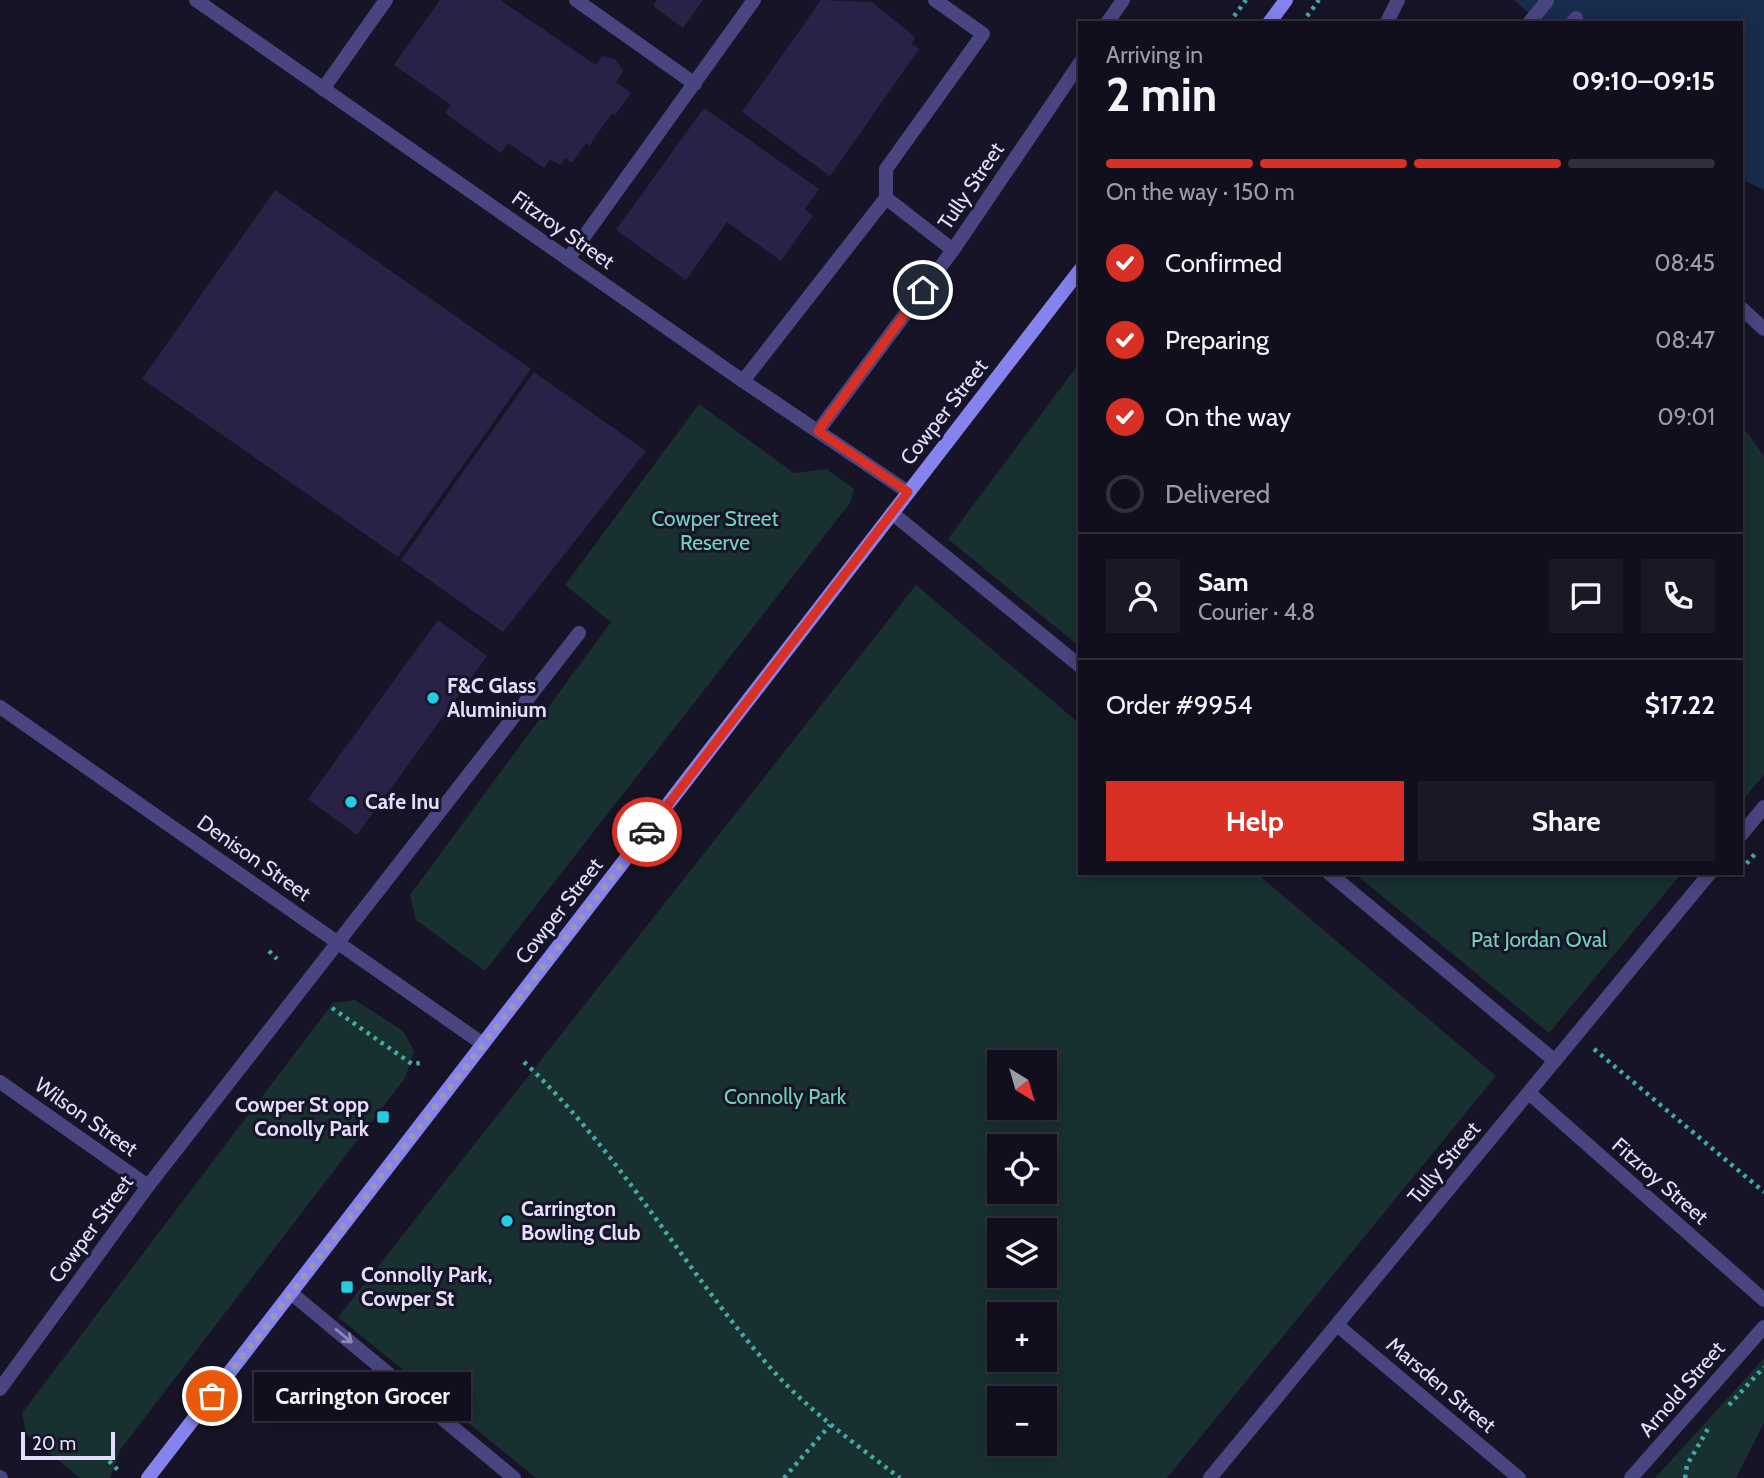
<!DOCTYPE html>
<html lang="en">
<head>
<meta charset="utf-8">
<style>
	:root { --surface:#110f1d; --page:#1a1826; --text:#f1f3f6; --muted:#9c9ca4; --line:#302f3b; --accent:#d93025 }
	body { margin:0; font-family:Cabin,sans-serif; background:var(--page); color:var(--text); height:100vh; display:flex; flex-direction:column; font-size:26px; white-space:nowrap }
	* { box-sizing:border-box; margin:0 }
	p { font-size:23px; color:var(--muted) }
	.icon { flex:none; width:38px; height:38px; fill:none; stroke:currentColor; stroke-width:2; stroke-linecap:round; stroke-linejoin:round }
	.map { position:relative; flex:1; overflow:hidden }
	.panel { position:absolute; left:1078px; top:21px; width:665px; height:854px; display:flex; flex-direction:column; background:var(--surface); border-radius:0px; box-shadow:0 4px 18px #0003,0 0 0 2px var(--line) }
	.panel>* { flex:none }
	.needle { width:46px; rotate:143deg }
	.tools { position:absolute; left:987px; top:1050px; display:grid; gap:14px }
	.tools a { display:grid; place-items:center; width:70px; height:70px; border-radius:0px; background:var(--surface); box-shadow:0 4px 18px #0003,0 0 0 2px var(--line); font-size:35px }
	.scale { position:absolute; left:21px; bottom:18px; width:94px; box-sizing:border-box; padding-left:7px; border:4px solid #e2defb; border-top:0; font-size:19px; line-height:24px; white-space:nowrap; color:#e2defb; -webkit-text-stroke:5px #171427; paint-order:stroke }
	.pin { position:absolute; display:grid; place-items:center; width:60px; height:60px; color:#fff; margin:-30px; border:4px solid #fff; border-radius:50%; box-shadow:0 2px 7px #0007 }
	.courier { position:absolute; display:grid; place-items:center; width:70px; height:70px; margin:-35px; border:5px solid #d93025; border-radius:50%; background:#fff; color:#222; box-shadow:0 2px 9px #0007 }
	.bubble { position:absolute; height:49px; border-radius:0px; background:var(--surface); box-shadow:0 4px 18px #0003,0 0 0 2px var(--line); font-size:23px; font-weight:700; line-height:49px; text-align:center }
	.head em { font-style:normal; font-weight:700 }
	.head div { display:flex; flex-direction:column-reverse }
	.head { display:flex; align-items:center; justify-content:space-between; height:119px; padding:0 28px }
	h1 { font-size:46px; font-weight:700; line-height:52px }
	.bar { display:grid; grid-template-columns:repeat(4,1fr); gap:10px 7px; align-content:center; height:84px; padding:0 28px }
	.bar i { height:9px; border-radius:5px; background:var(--line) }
	.bar .current { background:var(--accent) }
	.bar p { grid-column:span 4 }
	.line { display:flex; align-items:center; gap:18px; padding:0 28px; border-top:2px solid var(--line) }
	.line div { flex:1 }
	.round { display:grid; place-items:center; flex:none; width:74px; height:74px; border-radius:0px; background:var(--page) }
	ol { padding:0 28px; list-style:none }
	li { display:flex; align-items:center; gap:21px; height:77px }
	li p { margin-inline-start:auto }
	li .icon { padding:7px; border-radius:50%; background:var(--accent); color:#fff; stroke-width:4 }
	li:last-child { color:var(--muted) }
	li i { width:38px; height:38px; border:4px solid var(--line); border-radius:50% }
	.action { display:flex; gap:14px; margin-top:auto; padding:14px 28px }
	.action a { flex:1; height:80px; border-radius:0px; background:var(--accent); color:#fff; font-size:28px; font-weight:700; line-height:80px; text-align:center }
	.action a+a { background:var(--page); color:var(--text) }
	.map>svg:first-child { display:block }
	.green { fill:#183030; fill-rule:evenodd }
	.water { fill:#182c4c }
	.building { fill:#2a2246 }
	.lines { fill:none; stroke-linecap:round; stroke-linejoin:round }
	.path { stroke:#41aca7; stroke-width:4.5; stroke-dasharray:3.5 5; stroke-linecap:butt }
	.lane { stroke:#484580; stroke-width:14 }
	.street { stroke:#484580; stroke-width:14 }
	.secondary { stroke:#8682ee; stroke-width:14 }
	.oneway { stroke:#8d8ab7 }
	.done { stroke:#9b97b1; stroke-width:7; stroke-dasharray:0 12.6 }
	.route { stroke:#d93025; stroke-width:9 }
	.poi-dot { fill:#24cbe1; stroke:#171427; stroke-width:2.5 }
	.labels { text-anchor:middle; stroke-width:6; stroke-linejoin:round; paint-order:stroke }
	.street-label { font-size:21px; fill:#e2defb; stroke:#171427 }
	.park-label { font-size:21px; fill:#73d2bc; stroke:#171427 }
	.poi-label { font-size:21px; font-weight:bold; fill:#e2defb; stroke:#171427; text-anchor:start }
</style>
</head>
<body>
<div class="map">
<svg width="1764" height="1478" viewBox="0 0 1764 1478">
	<rect width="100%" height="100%" fill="#171427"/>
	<path class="green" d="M1080,362V647L948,539Z
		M699,404L794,473L827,469L854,489L850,503L485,971L416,920L410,895L611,622L565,585Z
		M1741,424L1764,456V775L1741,802Z
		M916,585L1080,724V873H1256L1496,1076L1167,1478H536L338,1317ZM999,1062H1045V1108H999ZM999,1146H1045V1192H999ZM999,1230H1045V1276H999ZM999,1314H1045V1360H999ZM999,1398H1045V1444H999Z
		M1354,873H1682L1549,1033Z
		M355,1000L403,1031L414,1051L405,1078L120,1450L110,1478H80L26,1434L22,1413L333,1003Z
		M1764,1358V1423L1736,1478H1655Z"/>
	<path class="water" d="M1514,0H1764V190L1741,179V23H1540Z"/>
	<path class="building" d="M440,0H500L596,65L602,56L615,59L623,71L616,82L631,93L615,115L612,113L589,146L586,143L572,163L565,158L560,165L550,159L544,168L508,143L501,153L445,113L451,105L394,65Z
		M657,0H703L683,28L653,6Z
		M821,0L872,2L915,37L912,44L919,49L830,176L742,112Z
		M704,108L819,189L805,209L813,216L781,261L727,222L686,280L616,230Z
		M275,190L531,369L398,557L142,379Z
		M534,372L646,451L503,632L401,560Z
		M438,620L487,656L357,835L308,799Z"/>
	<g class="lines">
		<path class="path" d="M1229,23L1246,0
			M1302,23L1319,0
			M1741,870L1755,854
			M269,951L277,959
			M332,1008L412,1064L420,1063
			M1594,1049L1764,1192
			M524,1062C619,1151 682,1266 767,1364C805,1408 854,1443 900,1478
			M1729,1405L1764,1367
			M109,1461L118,1470
			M784,1478L830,1425
			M1685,1478L1687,1465L1709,1427"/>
		<path class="lane" d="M576,0L695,84
			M935,0L983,34L886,169V198L953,250
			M1529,23L1547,1
			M1572,23L1576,18
			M323,89L386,0
			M568,259L754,0
			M743,381L886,198
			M0,1082L148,1186
			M291,1293L514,1478"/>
		<path class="street" d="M196,0L743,381L908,492
			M1107,23L1123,0
			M1390,23L1388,20L1398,0
			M1741,308L1764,329
			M818,431L953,250L1080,63
			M892,513L1080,666
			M0,707L483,1044
			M1741,835L1764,807
			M1329,873L1555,1061
			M1529,1093L1764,1300
			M1337,1325L1519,1478
			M0,1389L148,1186L579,633
			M0,1477L1,1478
			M1210,1478L1710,873
			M1631,1478L1764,1327"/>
		<path class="secondary" d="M1269,23L1286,0
			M148,1478L1080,270"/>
	</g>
	<defs><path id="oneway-shaft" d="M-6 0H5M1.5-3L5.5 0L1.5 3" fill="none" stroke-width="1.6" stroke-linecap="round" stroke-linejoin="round" transform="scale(1.75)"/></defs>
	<use class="oneway" href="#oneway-shaft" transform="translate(344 1336) rotate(40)"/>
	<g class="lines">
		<path class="done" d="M212,1396L647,832"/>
		<path class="route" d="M647,832L908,492L818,431L923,290"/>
	</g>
	<g class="poi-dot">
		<circle cx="433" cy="698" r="7"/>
		<circle cx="351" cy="802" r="7"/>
		<rect x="376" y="1110" width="14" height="14" rx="3.5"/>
		<circle cx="507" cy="1221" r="7"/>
		<rect x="340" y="1280" width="14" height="14" rx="3.5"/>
	</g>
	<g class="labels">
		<g class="street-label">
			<text transform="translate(971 186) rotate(-56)" y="7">Tully Street</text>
			<text transform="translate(563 230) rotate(35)" y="7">Fitzroy Street</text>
			<text transform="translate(944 412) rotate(-52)" y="7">Cowper Street</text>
			<text transform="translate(254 858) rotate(35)" y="7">Denison Street</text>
			<text transform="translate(559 911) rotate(-52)" y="7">Cowper Street</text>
			<text transform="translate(86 1117) rotate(35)" y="7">Wilson Street</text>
			<text transform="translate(1444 1163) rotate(-50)" y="7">Tully Street</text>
			<text transform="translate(1660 1181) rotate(41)" y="7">Fitzroy Street</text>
			<text transform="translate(91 1229) rotate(-54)" y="7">Cowper Street</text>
			<text transform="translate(1441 1385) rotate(40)" y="7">Marsden Street</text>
			<text transform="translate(1682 1389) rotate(-49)" y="7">Arnold Street</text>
		</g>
		<g class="park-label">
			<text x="715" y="526">Cowper Street<tspan x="715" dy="24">Reserve</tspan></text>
			<text x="1539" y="947">Pat Jordan Oval</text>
			<text x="785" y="1104">Connolly Park</text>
		</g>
		<g class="poi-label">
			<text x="447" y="693">F&amp;C Glass<tspan x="447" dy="24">Aluminium</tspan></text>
			<text x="365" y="809">Cafe Inu</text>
			<text x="369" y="1112" text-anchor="end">Cowper St opp<tspan x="369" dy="24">Conolly Park</tspan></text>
			<text x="521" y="1216">Carrington<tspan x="521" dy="24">Bowling Club</tspan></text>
			<text x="361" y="1282">Connolly Park,<tspan x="361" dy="24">Cowper St</tspan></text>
		</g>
	</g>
</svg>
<div class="tools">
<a><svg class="needle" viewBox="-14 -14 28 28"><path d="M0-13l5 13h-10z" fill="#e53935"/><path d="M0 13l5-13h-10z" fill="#9c9ca4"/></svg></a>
<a><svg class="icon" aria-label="locate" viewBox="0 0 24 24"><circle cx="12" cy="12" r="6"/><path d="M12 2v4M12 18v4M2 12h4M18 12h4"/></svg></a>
<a><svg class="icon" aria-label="layers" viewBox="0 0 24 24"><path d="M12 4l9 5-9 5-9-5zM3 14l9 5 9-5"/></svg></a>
<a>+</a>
<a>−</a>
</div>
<div class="scale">20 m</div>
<div class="pin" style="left:212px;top:1396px;background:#ea580c"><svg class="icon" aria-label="bag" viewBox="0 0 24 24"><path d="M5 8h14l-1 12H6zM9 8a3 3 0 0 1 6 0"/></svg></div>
<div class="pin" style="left:923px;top:290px;background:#1f2937"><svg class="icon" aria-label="home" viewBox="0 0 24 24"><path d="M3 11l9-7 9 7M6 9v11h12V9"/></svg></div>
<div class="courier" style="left:647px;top:832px"><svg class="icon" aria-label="car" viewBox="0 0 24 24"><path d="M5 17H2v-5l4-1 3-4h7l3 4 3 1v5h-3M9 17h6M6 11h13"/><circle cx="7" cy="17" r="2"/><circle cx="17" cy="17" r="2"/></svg></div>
<div class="bubble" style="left:254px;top:1372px;width:217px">Carrington Grocer</div>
<section class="panel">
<div class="head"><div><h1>2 min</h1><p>Arriving in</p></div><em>09:10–09:15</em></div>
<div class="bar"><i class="current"></i><i class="current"></i><i class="current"></i><i></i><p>On the way · 150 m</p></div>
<ol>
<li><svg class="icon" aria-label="check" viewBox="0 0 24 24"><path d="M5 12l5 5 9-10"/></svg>Confirmed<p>08:45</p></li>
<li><svg class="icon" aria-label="check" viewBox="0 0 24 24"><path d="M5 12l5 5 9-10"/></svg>Preparing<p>08:47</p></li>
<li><svg class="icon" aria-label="check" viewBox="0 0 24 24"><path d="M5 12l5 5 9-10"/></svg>On the way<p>09:01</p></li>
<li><i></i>Delivered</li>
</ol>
<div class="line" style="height:126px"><a class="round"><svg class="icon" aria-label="person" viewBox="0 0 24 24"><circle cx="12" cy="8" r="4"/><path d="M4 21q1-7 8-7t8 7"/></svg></a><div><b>Sam</b><p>Courier · 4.8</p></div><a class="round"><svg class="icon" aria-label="chat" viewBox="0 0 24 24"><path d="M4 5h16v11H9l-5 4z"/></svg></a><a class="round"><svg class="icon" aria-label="phone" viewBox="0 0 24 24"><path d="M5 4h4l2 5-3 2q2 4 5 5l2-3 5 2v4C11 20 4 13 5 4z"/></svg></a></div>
<div class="line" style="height:91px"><div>Order #9954</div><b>$17.22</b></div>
<div class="action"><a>Help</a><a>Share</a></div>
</section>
</div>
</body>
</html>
